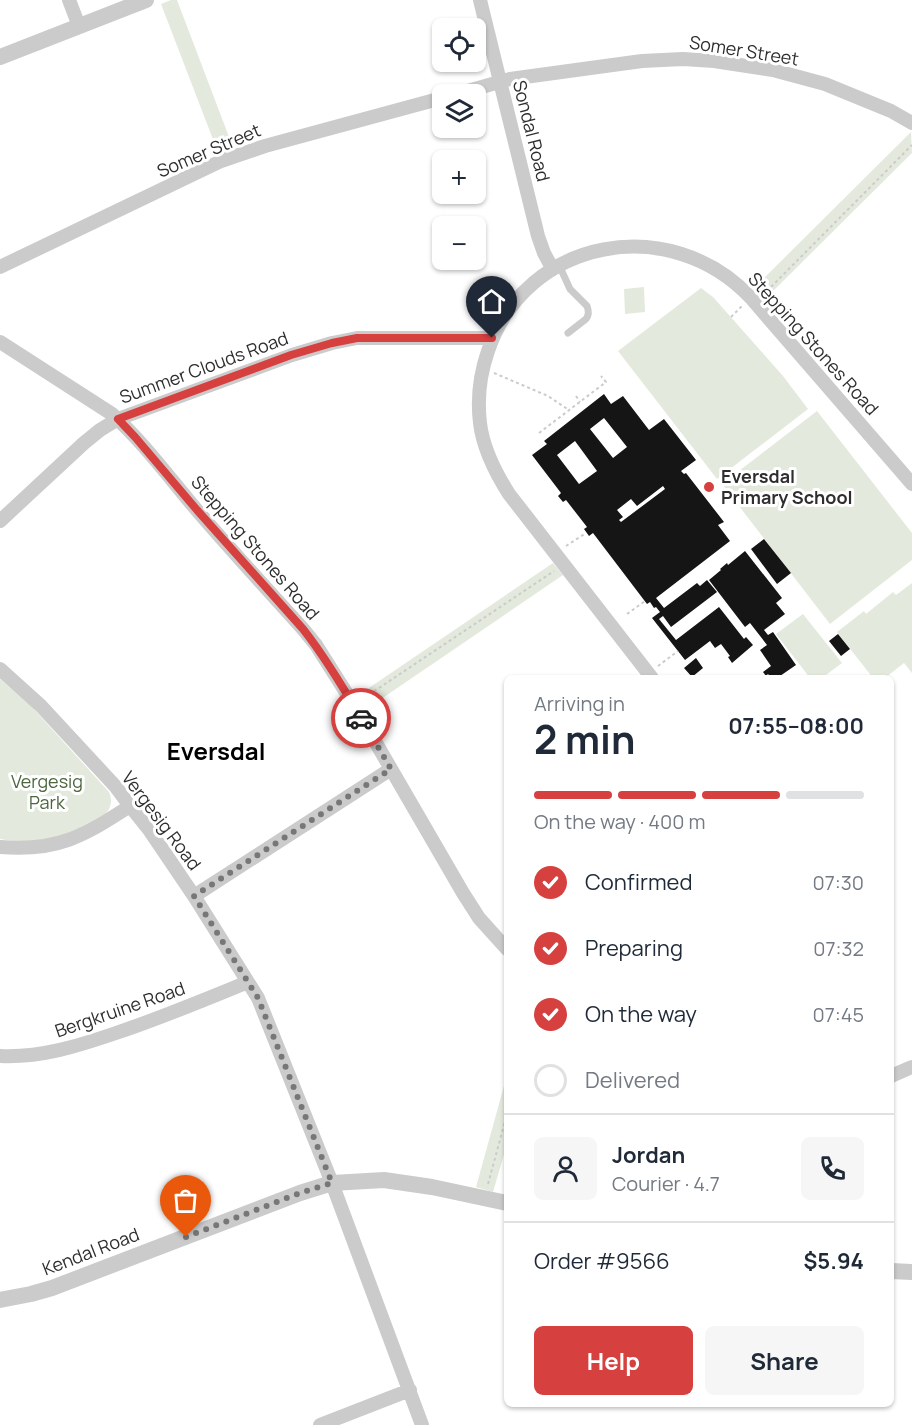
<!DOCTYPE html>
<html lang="en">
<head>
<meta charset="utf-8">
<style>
	:root { --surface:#fff; --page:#f6f6f7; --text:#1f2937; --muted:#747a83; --line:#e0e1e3; --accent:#d6403f }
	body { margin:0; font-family:Manrope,sans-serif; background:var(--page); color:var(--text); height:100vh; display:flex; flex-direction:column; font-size:22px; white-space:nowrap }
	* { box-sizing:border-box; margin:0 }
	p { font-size:20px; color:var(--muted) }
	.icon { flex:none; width:33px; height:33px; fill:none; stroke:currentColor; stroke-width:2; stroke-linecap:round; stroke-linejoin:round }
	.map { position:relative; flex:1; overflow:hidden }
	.panel { position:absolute; left:504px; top:675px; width:390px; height:732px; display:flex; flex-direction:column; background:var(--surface); border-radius:9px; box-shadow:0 2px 4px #0004 }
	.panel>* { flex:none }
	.tools { position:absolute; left:432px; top:18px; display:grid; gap:12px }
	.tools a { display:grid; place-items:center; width:54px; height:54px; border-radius:9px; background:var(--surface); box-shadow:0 2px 4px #0004; font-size:30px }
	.pin { position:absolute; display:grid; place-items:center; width:51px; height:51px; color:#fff; margin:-62px -26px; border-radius:50% 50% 50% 0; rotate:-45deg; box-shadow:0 0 6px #0007 }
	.pin .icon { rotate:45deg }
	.courier { position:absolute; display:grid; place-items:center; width:60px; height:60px; margin:-30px; border:4px solid #d6403f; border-radius:50%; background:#fff; color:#222; box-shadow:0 2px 8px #0007 }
	.summary em { font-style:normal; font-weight:700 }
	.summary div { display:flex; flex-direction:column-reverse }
	.summary { display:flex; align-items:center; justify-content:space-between; height:102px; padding:0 30px }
	h1 { font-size:39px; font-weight:700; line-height:45px }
	.bar { display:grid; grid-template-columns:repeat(4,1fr); gap:9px 6px; align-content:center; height:72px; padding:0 30px }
	.bar i { height:8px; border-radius:4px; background:var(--line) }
	.bar .on { background:var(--accent) }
	.bar p { grid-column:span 4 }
	.line { display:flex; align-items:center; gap:15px; padding:0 30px; border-top:2px solid var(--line) }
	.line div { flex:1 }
	.round { display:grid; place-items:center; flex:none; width:63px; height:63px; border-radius:9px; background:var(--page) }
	ol { padding:0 30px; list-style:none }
	li { display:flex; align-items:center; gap:18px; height:66px }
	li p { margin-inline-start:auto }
	li .icon { padding:6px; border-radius:50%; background:var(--accent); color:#fff; stroke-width:4 }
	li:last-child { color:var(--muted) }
	li i { width:33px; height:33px; border:3px solid var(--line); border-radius:50% }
	.cta { display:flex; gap:12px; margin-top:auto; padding:12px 30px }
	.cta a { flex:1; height:69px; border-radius:9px; background:var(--accent); color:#fff; font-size:24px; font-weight:700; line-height:69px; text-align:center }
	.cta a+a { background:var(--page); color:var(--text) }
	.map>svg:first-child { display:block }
	.green { fill:#e3eadd }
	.building { fill:#151515; fill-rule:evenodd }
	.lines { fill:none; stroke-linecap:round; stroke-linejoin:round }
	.path { stroke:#cbcbcb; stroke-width:2; stroke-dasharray:3 3; stroke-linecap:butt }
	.service { stroke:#cbcbcb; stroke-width:7 }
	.minor { stroke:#cbcbcb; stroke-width:14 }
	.tertiary { stroke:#cbcbcb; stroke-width:16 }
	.done { stroke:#777; stroke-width:6; stroke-dasharray:0 10.8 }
	.route { stroke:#d6403f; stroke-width:8 }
	.poi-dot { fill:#d6403f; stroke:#fff; stroke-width:2 }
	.labels { text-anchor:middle; stroke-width:6; stroke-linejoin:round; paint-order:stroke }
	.street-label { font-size:18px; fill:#2e2e2e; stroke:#fff }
	.poi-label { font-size:18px; font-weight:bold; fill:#2e2e2e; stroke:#fff; text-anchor:start }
	.park-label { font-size:18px; fill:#4e663f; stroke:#fff }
	.district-label { font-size:24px; font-weight:bold; fill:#000; stroke:#fff }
</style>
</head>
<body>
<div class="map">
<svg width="912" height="1425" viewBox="0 0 912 1425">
	<rect width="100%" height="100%" fill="#fff"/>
	<path class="green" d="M171,0H177L234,150L219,155L161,4Z
		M911,132L912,153L763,301L753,289Z
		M644,287L645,312L625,314L624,289Z
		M701,288L713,297L783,376L808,409L717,479L618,351Z
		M817,411L912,533V560L830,624L722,484Z
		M553,563L563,575L365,710L357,696Z
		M912,583V673L904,663L885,678H873L837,632L864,611L866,614L893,592L896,595Z
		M803,614L842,663L822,678H810L776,634Z
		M0,679L31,706L109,792C113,801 111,810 103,816C92,822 81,828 69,833C48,842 22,843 0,839Z
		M507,1075V1144L493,1192L476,1187Z"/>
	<path class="building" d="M604,394L611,404L623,396L649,430L664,419L696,460L681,471L684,474L686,473L724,522L718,525L730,541L656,598L664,608L697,583L700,586L707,580L717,592L671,627L663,616L659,619L676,640L719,607L744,639L746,637L753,645L732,663L728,657L730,656L721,644L715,648L710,641L685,660L652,618L660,612L656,607L654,608L650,602L647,604L593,533L589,536L584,529L587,527L566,500L563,502L558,496L561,493L532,455L547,444L544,441ZM604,418L627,447L613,458L590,429ZM575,441L597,471L579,484L557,455ZM663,486L665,489L621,522L619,520L623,517L617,510L631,499L637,506Z
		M764,539L791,573L777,584L751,549Z
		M745,551L782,598L776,603L785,614L764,630L768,635L773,632L796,665L780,676L781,678H771L768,674L766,676L763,672L771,666L760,650L767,645L750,623L745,627L709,580L721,570L720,569L727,563L728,565Z
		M838,634L850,649L841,656L829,641Z
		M696,658L703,668L692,677L684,668Z"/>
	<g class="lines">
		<path class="path" d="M760,290L769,289L912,145
			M731,317L742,306
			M494,373L548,396L569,410
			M576,396L580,402
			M539,433L606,382L601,376
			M566,546L586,533
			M627,614L645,601
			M658,666L678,651
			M364,698L554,571
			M488,1184L507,1114"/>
		<path class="service" d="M559,265L570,289L587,306C589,311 589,315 586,319L568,333"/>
		<path class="minor" d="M69,0L79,26
			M480,0L538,236L544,253L552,268
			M457,94L510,79L642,61L683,59L714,61L773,70L825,84L891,111L912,123
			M0,267L221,161L265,146L442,98
			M0,342L112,414C143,442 168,476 195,508C230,549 267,589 303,629L316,645L354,705L463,893L479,918L507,949
			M0,521L84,443L100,430L118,419L292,355L332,343L357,338H492
			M0,669L41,706L116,787L130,806L150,831L194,896L258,998L332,1183L422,1425
			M652,678L509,494C495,472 483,449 480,423C477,398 480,374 488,351C526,237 671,212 751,298L912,484
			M0,847C57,852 84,836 130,806
			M194,896L391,769
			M0,1056C40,1058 78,1046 116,1033C161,1018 204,1000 248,982
			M891,1076L912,1067
			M320,1425L410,1390"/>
		<path class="tertiary" d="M0,57L146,0
			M891,1271L912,1272
			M0,1300L31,1294L52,1288L300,1193L332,1183L384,1180L432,1187L507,1203"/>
	</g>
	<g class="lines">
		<path class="done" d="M186,1237L300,1193L332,1183L258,998L194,896L391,769L361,718"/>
		<path class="route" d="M361,718C343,687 325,657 303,629L197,510L135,437L118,419L291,355L332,343L357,338H492"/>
	</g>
	<circle class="poi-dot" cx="709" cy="487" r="6"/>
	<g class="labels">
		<g class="street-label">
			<text transform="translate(744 51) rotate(9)" y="6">Somer Street</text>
			<text transform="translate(531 131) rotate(76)" y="6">Sondal Road</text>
			<text transform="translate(209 151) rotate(-23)" y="6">Somer Street</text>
			<text transform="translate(813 344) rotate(48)" y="6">Stepping Stones Road</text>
			<text transform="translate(204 368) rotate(-20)" y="6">Summer Clouds Road</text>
			<text transform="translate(255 548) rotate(49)" y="6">Stepping Stones Road</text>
			<text transform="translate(161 821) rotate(53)" y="6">Vergesig Road</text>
			<text transform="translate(120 1010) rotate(-19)" y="6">Bergkruine Road</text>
			<text transform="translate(91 1252) rotate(-21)" y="6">Kendal Road</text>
		</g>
		<g class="poi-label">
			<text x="721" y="483">Eversdal<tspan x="721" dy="21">Primary School</tspan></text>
		</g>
		<g class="park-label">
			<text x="47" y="788">Vergesig<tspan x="47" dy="21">Park</tspan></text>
		</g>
		<g class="district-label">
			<text x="216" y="760">Eversdal</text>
		</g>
	</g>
</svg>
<div class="tools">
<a><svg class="icon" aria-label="locate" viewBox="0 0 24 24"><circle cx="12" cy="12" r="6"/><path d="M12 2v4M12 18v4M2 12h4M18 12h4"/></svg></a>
<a><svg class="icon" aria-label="layers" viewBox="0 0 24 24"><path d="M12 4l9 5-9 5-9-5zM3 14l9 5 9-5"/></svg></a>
<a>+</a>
<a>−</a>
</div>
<div class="pin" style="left:186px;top:1237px;background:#ea580c"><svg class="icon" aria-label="bag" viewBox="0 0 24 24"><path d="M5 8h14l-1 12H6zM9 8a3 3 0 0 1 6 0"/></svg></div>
<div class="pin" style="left:492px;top:338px;background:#1f2937"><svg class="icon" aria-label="home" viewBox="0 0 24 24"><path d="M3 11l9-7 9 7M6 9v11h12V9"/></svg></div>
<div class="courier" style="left:361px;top:718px"><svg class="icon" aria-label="car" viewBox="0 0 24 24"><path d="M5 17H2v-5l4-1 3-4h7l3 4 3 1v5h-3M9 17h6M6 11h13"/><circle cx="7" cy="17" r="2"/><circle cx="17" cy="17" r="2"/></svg></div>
<section class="panel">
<div class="summary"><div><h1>2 min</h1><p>Arriving in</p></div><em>07:55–08:00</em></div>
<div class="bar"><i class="on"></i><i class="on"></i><i class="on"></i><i></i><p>On the way · 400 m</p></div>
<ol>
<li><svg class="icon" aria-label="check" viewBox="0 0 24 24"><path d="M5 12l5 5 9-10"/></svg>Confirmed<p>07:30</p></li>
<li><svg class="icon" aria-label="check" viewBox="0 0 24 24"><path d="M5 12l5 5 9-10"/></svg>Preparing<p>07:32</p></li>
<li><svg class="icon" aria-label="check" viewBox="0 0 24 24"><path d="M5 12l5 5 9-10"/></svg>On the way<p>07:45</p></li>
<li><i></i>Delivered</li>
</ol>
<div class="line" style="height:108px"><a class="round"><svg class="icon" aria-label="person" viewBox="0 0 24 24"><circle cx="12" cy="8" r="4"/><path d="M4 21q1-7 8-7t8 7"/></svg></a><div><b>Jordan</b><p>Courier · 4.7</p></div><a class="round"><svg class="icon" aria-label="phone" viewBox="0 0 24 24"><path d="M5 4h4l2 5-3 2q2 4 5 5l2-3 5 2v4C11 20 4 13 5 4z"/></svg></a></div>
<div class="line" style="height:78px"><div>Order #9566</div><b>$5.94</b></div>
<div class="cta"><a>Help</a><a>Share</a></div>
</section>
</div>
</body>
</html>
